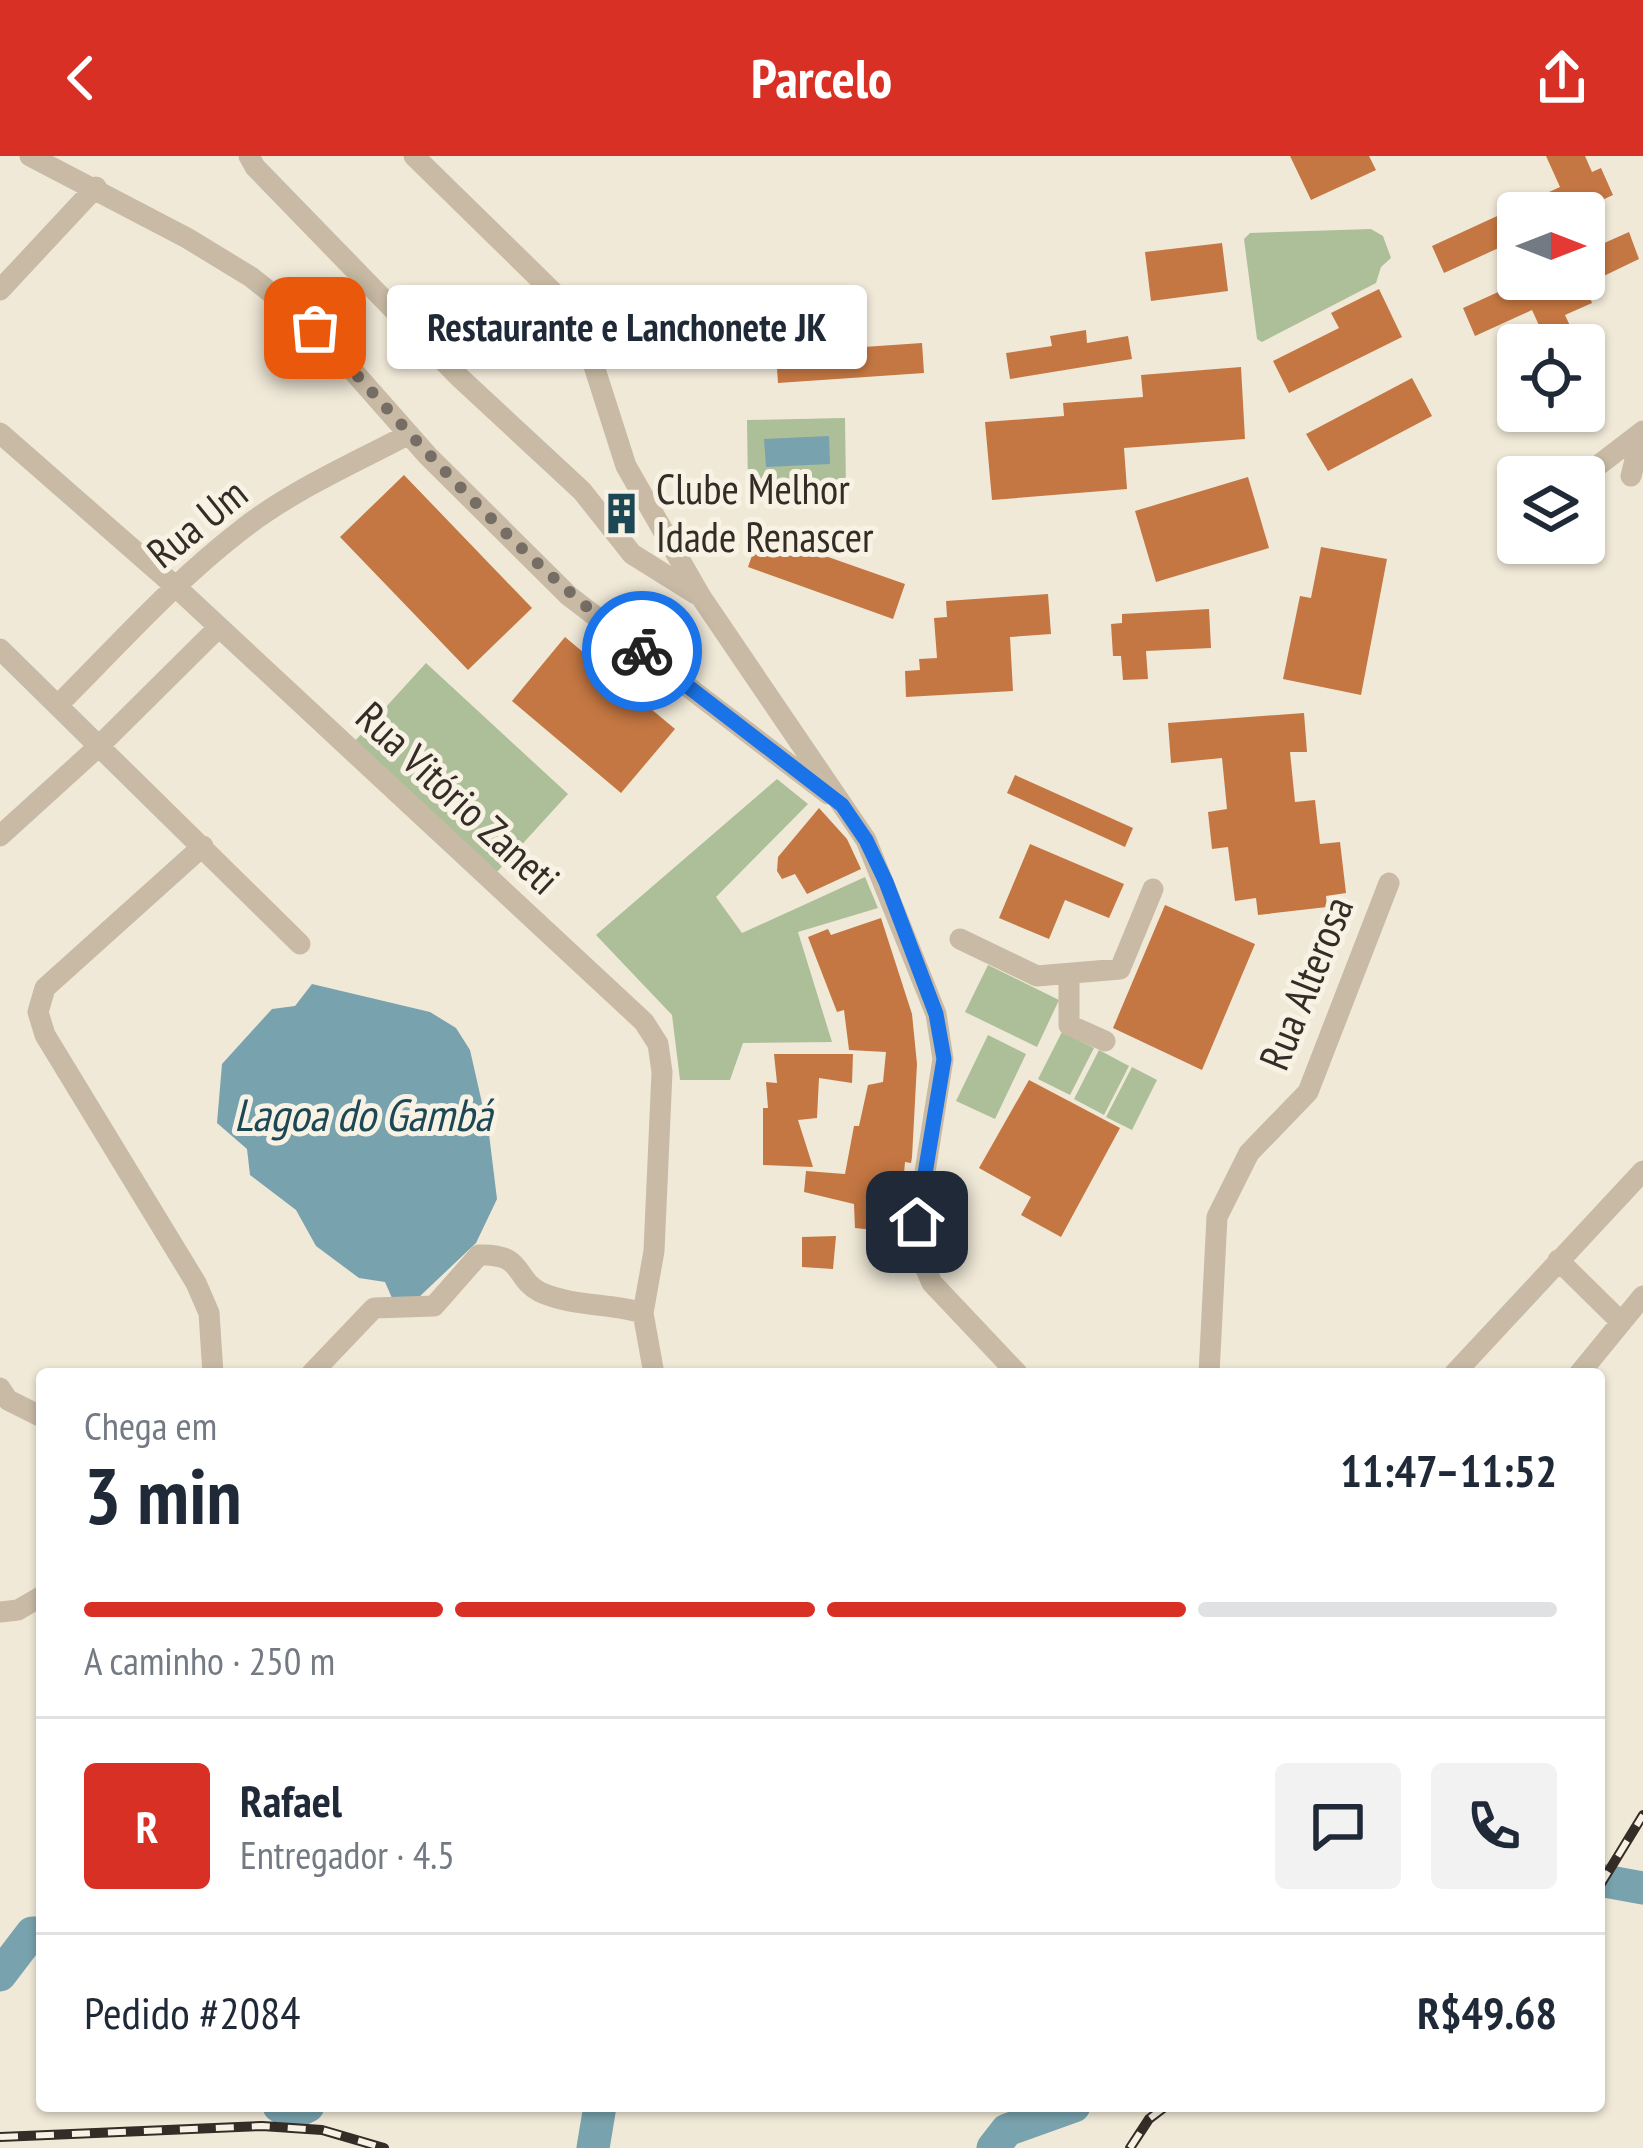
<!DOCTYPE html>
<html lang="pt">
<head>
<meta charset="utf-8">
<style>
	:root { --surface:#fff; --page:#f2f2f3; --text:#1f2937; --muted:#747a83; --line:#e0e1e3; --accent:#d93025 }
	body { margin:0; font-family:"PT Sans Narrow",sans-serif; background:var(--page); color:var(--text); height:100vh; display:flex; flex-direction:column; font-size:45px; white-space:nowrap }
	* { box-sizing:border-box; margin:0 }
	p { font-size:39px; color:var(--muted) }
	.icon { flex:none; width:66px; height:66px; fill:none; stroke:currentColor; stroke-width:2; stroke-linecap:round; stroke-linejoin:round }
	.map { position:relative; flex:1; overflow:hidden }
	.side { position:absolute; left:36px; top:1212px; width:1569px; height:744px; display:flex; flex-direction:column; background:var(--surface); border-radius:12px; box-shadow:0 3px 9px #0004 }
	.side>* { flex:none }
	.needle { width:78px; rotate:90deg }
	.tools { position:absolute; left:1497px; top:36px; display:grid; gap:24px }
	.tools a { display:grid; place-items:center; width:108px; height:108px; border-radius:12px; background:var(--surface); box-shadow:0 3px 9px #0004; font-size:60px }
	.pin { position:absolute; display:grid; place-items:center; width:102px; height:102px; color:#fff; margin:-51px; border-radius:24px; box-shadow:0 6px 18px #0006 }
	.courier { position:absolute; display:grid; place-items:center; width:120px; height:120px; margin:-60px; border:9px solid #1a73e8; border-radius:50%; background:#fff; color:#222; box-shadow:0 3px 15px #0007 }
	.bubble { position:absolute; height:84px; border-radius:12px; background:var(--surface); box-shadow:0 3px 9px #0004; font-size:39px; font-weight:800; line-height:84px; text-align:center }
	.headline em { font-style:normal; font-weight:800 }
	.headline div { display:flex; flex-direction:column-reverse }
	.headline { display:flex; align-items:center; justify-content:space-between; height:204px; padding:0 48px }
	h1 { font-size:78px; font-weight:800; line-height:90px }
	.bar { display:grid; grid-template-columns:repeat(4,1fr); gap:18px 12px; align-content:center; height:144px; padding:0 48px }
	.bar i { height:15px; border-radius:9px; background:var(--line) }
	.bar .selected { background:var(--accent) }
	.bar p { grid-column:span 4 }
	.line { display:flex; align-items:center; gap:30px; padding:0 48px; border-top:3px solid var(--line) }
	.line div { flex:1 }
	.round { display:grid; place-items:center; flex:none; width:126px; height:126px; border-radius:12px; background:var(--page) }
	header { display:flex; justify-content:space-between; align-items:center; height:156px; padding:0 48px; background:var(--accent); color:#fff; font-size:54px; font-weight:800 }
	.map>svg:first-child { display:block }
	.green { fill:#acbf99 }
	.water { fill:#78a2ad }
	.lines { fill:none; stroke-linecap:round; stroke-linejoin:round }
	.river { stroke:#78a2ad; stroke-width:33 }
	.building { fill:#c47742 }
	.minor { stroke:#c8baa4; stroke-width:21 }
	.rail-casing { stroke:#342c26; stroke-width:10 }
	.rail { stroke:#f8f2e4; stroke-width:6; stroke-dasharray:18; stroke-linecap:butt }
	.done { stroke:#766e64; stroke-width:12; stroke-dasharray:0 21.6 }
	.route { stroke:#1a73e8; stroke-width:15 }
	.labels { text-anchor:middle; stroke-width:10; stroke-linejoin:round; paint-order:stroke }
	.poi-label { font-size:42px; fill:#342c26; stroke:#f8f2e4; text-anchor:start }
	.street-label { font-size:42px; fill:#342c26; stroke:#f8f2e4 }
	.water-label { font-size:45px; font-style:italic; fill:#1c4754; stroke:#f8f2e4 }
</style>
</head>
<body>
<header><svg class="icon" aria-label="back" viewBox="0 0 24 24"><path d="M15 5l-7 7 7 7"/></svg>Parcelo<svg class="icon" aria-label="share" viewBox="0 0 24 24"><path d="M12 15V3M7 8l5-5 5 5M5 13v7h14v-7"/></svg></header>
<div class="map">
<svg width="1643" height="1992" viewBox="0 0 1643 1992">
	<rect width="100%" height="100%" fill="#f0e9d8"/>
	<path class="green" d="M1371,73L1383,80L1391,102L1381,111L1376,127L1262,186L1257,183L1244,83L1250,77Z
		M845,262L846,333L748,335L747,264Z
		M426,507L568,638L496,717L354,586Z
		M777,623L808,648L716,741L742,777L865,721L878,752L798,776L832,886L743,887L730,924H680L672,859L596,779Z
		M988,809L1059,844L1037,891L965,856Z
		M1062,876L1094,892L1070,939L1038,923Z
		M988,879L1026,898L995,963L956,945Z
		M1099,894L1129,910L1104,959L1074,943Z
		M1132,911L1157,924L1132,974L1106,961Z"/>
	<path class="water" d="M829,280L830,308L766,311L764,283Z
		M312,828L430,856L456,872L470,894L489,978L497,1043L476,1087L418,1142H392L385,1126L359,1122L316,1090L296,1054L250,1019L247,993L217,967L222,908L272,853L295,850Z"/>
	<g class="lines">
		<path class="river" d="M1599,1724L1643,1732
			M0,1819L32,1777H42
			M279,1950L292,1958L308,1950
			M593,1992L600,1950
			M993,1992L1007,1974L1074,1950"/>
	</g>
	<path class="building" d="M1290,0H1369L1376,14L1311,44Z
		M1546,0H1585L1592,16L1601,12L1613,39L1574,57H1518V123L1584,125V96L1629,76L1639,103L1585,129L1592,147L1565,159L1579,189H1548L1532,154L1475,180L1463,152L1518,127L1503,90L1444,117L1432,90L1560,31Z
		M1222,87L1228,135L1151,145L1145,96Z
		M1379,133L1402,181L1289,237L1273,205L1339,172L1331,157Z
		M1086,174L1087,187L1128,180L1132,203L1010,223L1006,197L1052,190L1050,180Z
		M922,187L924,217L778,227L776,197Z
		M1241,211L1245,283L1124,292L1127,333L992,344L985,266L1064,260L1063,247L1143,241L1141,219Z
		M1412,222L1432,260L1328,315L1306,278Z
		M404,319L532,452L468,514L340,381Z
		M1248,321L1269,392L1156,426L1135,355Z
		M760,377L905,428L893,463L748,411Z
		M1321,391L1387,403L1361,539L1283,523L1300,440L1311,442Z
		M1048,438L1051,478L1010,481L1013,535L906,541L905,515L920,514L919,503L937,502L934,462L947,461L946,445Z
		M1209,453L1211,492L1146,495L1148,523L1123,524L1121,500H1113L1111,468L1122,467V458Z
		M565,481L675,573L621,637L512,545Z
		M1304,557L1307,596H1290L1295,646L1315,644L1320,688L1340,686L1346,737L1326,740L1327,751L1258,759L1256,742L1235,745L1228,691L1212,693L1208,656L1227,653L1222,602L1171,607L1168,567Z
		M1015,619L1133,672L1125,691L1007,637Z
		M819,652L847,683L861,713L807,738L795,718L782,723L777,715L778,701Z
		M1030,688L1124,728L1109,762L1065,744L1049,783L999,762Z
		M1165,749L1255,788L1202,914L1113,872Z
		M881,762L912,858L917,908L912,1001L911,1007L905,1006L901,1052L899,1083H903L905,1100L873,1099L874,1074L855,1072L854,1048L804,1036L806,1015L845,1018L854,970H859L868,929L883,926L886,896L849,894L844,854L837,856L808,781L828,773L831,779Z
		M774,898H853L852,927L819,922L817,962L798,964L813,1011L763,1009V952H768L766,926L777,927Z
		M1029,924L1120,972L1061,1081L1021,1059L1031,1041L979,1012Z
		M836,1080L833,1113L802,1111V1081Z"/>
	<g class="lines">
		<path class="minor" d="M30,0L187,82L251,121L315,172L428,300L569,440L828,638
			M249,0L255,11L457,219L582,335L632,398L696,438
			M414,0L553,136L593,207L626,310L701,441L866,684L936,858L943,903L917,1066L919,1097L932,1127L1018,1218
			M0,134L96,31
			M0,277L176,431L644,866L658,888L662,916L654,1095L643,1157
			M1631,320L1642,276
			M1583,321L1643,275
			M0,493L300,788
			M58,549C117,490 174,426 240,375C290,335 353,308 409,278
			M0,680L98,591L218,472
			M203,690L45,832L38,856L45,879L196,1127L209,1157L213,1218
			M960,783L1037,820L1120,813L1153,733
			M1069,818V869L1105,885
			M1558,1104L1621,1166
			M311,1218L374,1152L434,1150L479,1099C525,1097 513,1122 540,1136C573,1151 610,1147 643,1157L654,1218
			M1209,1218L1217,1061L1249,997L1308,936L1389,727
			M1454,1218L1643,1015
			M1579,1218L1643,1140
			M0,1232L8,1244L42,1261
			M0,1456L18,1454L42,1440"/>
		<defs>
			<path id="rail" d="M1599,1731L1643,1659
				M0,1981L262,1970L322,1974L384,1992
				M1130,1992L1149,1963L1166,1950"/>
		</defs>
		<use href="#rail" class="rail-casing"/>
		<use href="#rail" class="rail"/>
	</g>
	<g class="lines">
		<path class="done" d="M315,172C417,287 519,402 642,495"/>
		<path class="route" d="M642,495L842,649L866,684L886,726L936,858L944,903L917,1066"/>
	</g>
	<defs>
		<symbol id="building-bare" viewBox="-9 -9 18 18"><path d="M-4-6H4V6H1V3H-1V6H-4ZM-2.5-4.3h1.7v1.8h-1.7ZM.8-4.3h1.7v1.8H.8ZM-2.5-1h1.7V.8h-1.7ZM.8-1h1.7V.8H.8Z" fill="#1c4754" stroke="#f8f2e4" stroke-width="2.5" paint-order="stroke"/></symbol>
	</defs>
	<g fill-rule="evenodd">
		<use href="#building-bare" x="592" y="328" width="59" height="59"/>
	</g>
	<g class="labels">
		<g class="poi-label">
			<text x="656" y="348">Clube Melhor<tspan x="656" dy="48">Idade Renascer</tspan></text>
		</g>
		<g class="street-label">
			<text transform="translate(197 367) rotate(-39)" y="15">Rua Um</text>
			<text transform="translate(458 642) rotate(43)" y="15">Rua Vitório Zaneti</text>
			<text transform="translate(1306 827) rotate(-68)" y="15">Rua Alterosa</text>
		</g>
		<g class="water-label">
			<text x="363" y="975">Lagoa do Gambá</text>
		</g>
	</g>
</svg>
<div class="tools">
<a><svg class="needle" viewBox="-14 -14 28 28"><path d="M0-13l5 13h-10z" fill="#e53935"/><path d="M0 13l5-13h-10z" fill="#747a83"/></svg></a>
<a><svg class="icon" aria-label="locate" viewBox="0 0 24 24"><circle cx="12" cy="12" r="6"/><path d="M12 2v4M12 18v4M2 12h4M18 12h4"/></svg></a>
<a><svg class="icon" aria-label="layers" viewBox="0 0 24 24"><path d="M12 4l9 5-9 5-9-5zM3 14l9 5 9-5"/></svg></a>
</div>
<div class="pin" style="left:315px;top:172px;background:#ea580c"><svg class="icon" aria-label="bag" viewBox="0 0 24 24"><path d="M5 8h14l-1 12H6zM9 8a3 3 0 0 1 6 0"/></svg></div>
<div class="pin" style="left:917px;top:1066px;background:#1f2937"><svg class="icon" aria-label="home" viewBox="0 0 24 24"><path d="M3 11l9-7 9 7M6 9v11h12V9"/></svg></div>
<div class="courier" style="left:642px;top:495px"><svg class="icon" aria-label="bike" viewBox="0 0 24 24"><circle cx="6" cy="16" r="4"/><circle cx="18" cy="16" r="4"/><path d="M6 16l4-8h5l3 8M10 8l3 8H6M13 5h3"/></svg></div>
<div class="bubble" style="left:387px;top:129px;width:480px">Restaurante e Lanchonete JK</div>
<section class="side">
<div class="headline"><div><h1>3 min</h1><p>Chega em</p></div><em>11:47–11:52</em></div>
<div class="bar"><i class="selected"></i><i class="selected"></i><i class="selected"></i><i></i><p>A caminho · 250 m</p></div>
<div class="line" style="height:216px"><b class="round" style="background:var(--accent);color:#fff">R</b><div><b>Rafael</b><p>Entregador · 4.5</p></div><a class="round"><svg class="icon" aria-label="chat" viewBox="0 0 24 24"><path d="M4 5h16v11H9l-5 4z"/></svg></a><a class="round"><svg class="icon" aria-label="phone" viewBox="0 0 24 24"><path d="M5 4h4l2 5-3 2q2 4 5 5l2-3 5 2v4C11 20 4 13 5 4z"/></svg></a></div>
<div class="line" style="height:156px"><div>Pedido #2084</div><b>R$49.68</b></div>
</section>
</div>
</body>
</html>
